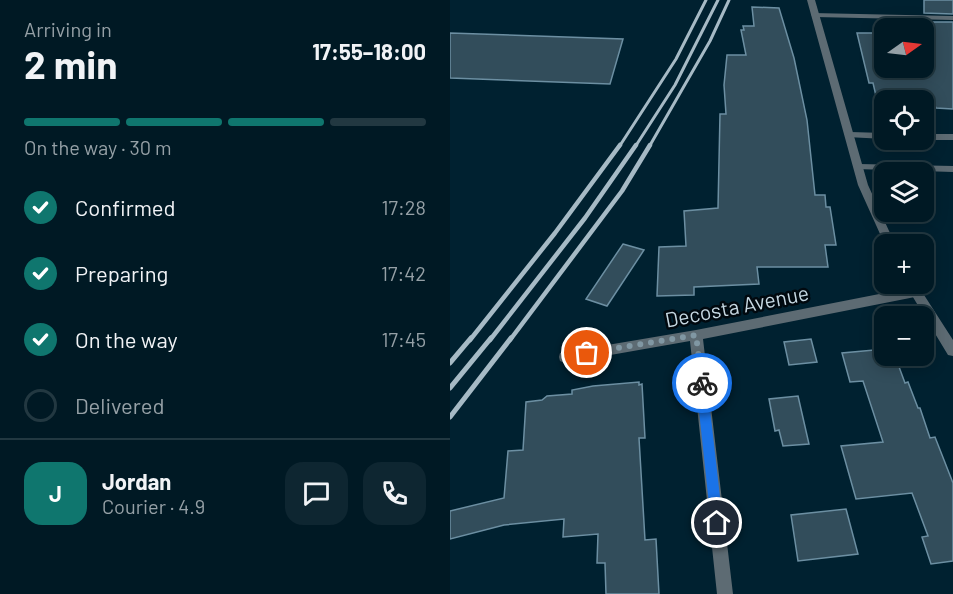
<!DOCTYPE html>
<html lang="en">
<head>
<meta charset="utf-8">
<style>
	:root { --surface:#001924; --page:#0e2631; --text:#f1f3f6; --muted:#95a0a6; --line:#223841; --accent:#0f766e }
	body { margin:0; font-family:Barlow,sans-serif; background:var(--page); color:var(--text); height:100vh; display:flex; flex-direction:column; font-size:22px; white-space:nowrap }
	* { box-sizing:border-box; margin:0 }
	p { font-size:20px; color:var(--muted) }
	.icon { flex:none; width:33px; height:33px; fill:none; stroke:currentColor; stroke-width:2; stroke-linecap:round; stroke-linejoin:round }
	.map { position:relative; flex:1; overflow:hidden }
	.side { display:flex; flex-direction:column; background:var(--surface); width:450px }
	.side>* { flex:none }
	.needle { width:39px; rotate:76deg }
	.fabs { position:absolute; left:424px; top:18px; display:grid; gap:12px }
	.fabs a { display:grid; place-items:center; width:60px; height:60px; border-radius:12px; background:var(--surface); box-shadow:0 3px 15px #0003,0 0 0 2px var(--line); font-size:30px }
	.pin { position:absolute; display:grid; place-items:center; width:51px; height:51px; color:#fff; margin:-26px; border:3px solid #fff; border-radius:50%; box-shadow:0 2px 6px #0007 }
	.courier { position:absolute; display:grid; place-items:center; width:60px; height:60px; margin:-30px; border:4px solid #1a73e8; border-radius:50%; background:#fff; color:#222; box-shadow:0 2px 8px #0007 }
	.overview em { font-style:normal; font-weight:700 }
	.overview div { display:flex; flex-direction:column-reverse }
	.overview { display:flex; align-items:center; justify-content:space-between; height:102px; padding:0 24px }
	h1 { font-size:39px; font-weight:700; line-height:45px }
	.bar { display:grid; grid-template-columns:repeat(4,1fr); gap:9px 6px; align-content:center; height:72px; padding:0 24px }
	.bar i { height:8px; border-radius:4px; background:var(--line) }
	.bar .active { background:var(--accent) }
	.bar p { grid-column:span 4 }
	.line { display:flex; align-items:center; gap:15px; padding:0 24px; border-top:2px solid var(--line) }
	.line div { flex:1 }
	.round { display:grid; place-items:center; flex:none; width:63px; height:63px; border-radius:18px; background:var(--page) }
	ol { padding:0 24px; list-style:none }
	li { display:flex; align-items:center; gap:18px; height:66px }
	li p { margin-inline-start:auto }
	li .icon { padding:6px; border-radius:50%; background:var(--accent); color:#fff; stroke-width:4 }
	li:last-child { color:var(--muted) }
	li i { width:33px; height:33px; border:3px solid var(--line); border-radius:50% }
	main { display:flex; flex:1; min-height:0 }
	.map>svg:first-child { display:block }
	.building { fill:#324d5b; stroke:#6c8fa2; stroke-width:1.5 }
	.lines { fill:none; stroke-linecap:round; stroke-linejoin:round }
	.service { fill:#5d6b73; fill-rule:evenodd }
	.minor { fill:#5d6b73; fill-rule:evenodd }
	.tertiary { fill:#5d6b73; fill-rule:evenodd }
	.rail-far2 { stroke:#a6bac5; stroke-width:3 }
	.rail-far1 { stroke:#a6bac5; stroke-width:4.5 }
	.rail { stroke:#a6bac5; stroke-width:5 }
	.route { fill:#1a73e8 }
	.done { stroke:#8097a3; stroke-width:6; stroke-dasharray:0 10.8 }
	.labels { text-anchor:middle; stroke-width:5; stroke-linejoin:round; paint-order:stroke }
	.street-label { font-size:21px; fill:#c5d7e1; stroke:#01090f }
</style>
</head>
<body>
<main>
<section class="side">
<div class="overview"><div><h1>2 min</h1><p>Arriving in</p></div><em>17:55–18:00</em></div>
<div class="bar"><i class="active"></i><i class="active"></i><i class="active"></i><i></i><p>On the way · 30 m</p></div>
<ol>
<li><svg class="icon" aria-label="check" viewBox="0 0 24 24"><path d="M5 12l5 5 9-10"/></svg>Confirmed<p>17:28</p></li>
<li><svg class="icon" aria-label="check" viewBox="0 0 24 24"><path d="M5 12l5 5 9-10"/></svg>Preparing<p>17:42</p></li>
<li><svg class="icon" aria-label="check" viewBox="0 0 24 24"><path d="M5 12l5 5 9-10"/></svg>On the way<p>17:45</p></li>
<li><i></i>Delivered</li>
</ol>
<div class="line" style="height:108px"><b class="round" style="background:var(--accent);color:#fff">J</b><div><b>Jordan</b><p>Courier · 4.9</p></div><a class="round"><svg class="icon" aria-label="chat" viewBox="0 0 24 24"><path d="M4 5h16v11H9l-5 4z"/></svg></a><a class="round"><svg class="icon" aria-label="phone" viewBox="0 0 24 24"><path d="M5 4h4l2 5-3 2q2 4 5 5l2-3 5 2v4C11 20 4 13 5 4z"/></svg></a></div>
</section>
<div class="map">
<svg width="503" height="594" viewBox="0 0 503 594">
	<rect width="100%" height="100%" fill="#002130"/>
	<path class="building" d="M474,0H503V14L474,13Z
		M302,7L329,8L344,58L357,120L365,195H375L376,207H380L386,245H375L378,267H307L309,284L244,287V295L207,296L209,247L236,246L234,211L268,208L270,114H276L274,85L277,55H296L291,30H294L293,26H304Z
		M474,22H503V109L486,108L483,100H427L423,83H419L407,33H435V68H474Z
		M0,33L173,39L160,84L0,78Z
		M173,244L194,250L157,306L136,299Z
		M361,339L367,362L339,365L334,342Z
		M435,349V356H445L455,383L458,382L468,408H470L480,438L485,437L503,483V561L481,564L472,537L478,536L462,493L406,499L391,446L433,442L413,381L400,382L392,353Z
		M189,382V385L192,384L195,438H189L195,540L206,539L209,594H156L155,563H147L148,534L113,537L114,519L54,525L0,539V511L54,498L58,451L73,450L76,402L92,400L97,396L122,394V390L143,386Z
		M348,396L359,444L333,446L329,430L325,431L319,399Z
		M396,509L408,554L348,561L341,515Z"/>
	<g class="lines">
		<path class="service" d="M409,164L503,166V172L406,169L405,167Z"/>
		<path class="minor" d="M362,13L503,16V20L365,17L361,15Z
			M400,132L435,133V139L397,137L395,135Z
			M474,134H503V140H472H474Z
			M465,287L469,289L471,292L469,295L465,297L253,339L283,594H267L240,341L115,363L110,361L109,357L110,353L246,330Z"/>
		<path class="tertiary" d="M357,0H365L418,185L445,244L435,245L408,185Z
			M455,284H467L503,340V356L498,355Z"/>
		<path class="rail-far2" d="M169,147L226,59L256,0
			M185,147L225,85L268,0
			M199,147L260,41L279,0"/>
		<path class="rail-far1" d="M20,340L105,233L170,145
			M40,340L135,218L186,145
			M60,340L172,191L200,145"/>
		<path class="rail" d="M0,363L21,338
			M0,388L41,338
			M0,417L61,338"/>
	</g>
	<path class="route" d="M252,378L257,383L273,523L271,528L267,530L263,528L261,523L246,383Z"/>
	<g class="lines">
		<path class="done" d="M137,353L246,335L252,383"/>
	</g>
	<g class="labels">
		<g class="street-label">
			<text transform="translate(287 307) rotate(-11)" y="7">Decosta Avenue</text>
		</g>
	</g>
</svg>
<div class="fabs">
<a><svg class="needle" viewBox="-14 -14 28 28"><path d="M0-13l5 13h-10z" fill="#e53935"/><path d="M0 13l5-13h-10z" fill="#95a0a6"/></svg></a>
<a><svg class="icon" aria-label="locate" viewBox="0 0 24 24"><circle cx="12" cy="12" r="6"/><path d="M12 2v4M12 18v4M2 12h4M18 12h4"/></svg></a>
<a><svg class="icon" aria-label="layers" viewBox="0 0 24 24"><path d="M12 4l9 5-9 5-9-5zM3 14l9 5 9-5"/></svg></a>
<a>+</a>
<a>−</a>
</div>
<div class="pin" style="left:137px;top:353px;background:#ea580c"><svg class="icon" aria-label="bag" viewBox="0 0 24 24"><path d="M5 8h14l-1 12H6zM9 8a3 3 0 0 1 6 0"/></svg></div>
<div class="pin" style="left:267px;top:523px;background:#1f2937"><svg class="icon" aria-label="home" viewBox="0 0 24 24"><path d="M3 11l9-7 9 7M6 9v11h12V9"/></svg></div>
<div class="courier" style="left:252px;top:383px"><svg class="icon" aria-label="bike" viewBox="0 0 24 24"><circle cx="6" cy="16" r="4"/><circle cx="18" cy="16" r="4"/><path d="M6 16l4-8h5l3 8M10 8l3 8H6M13 5h3"/></svg></div>
</div>
</main>
</body>
</html>
